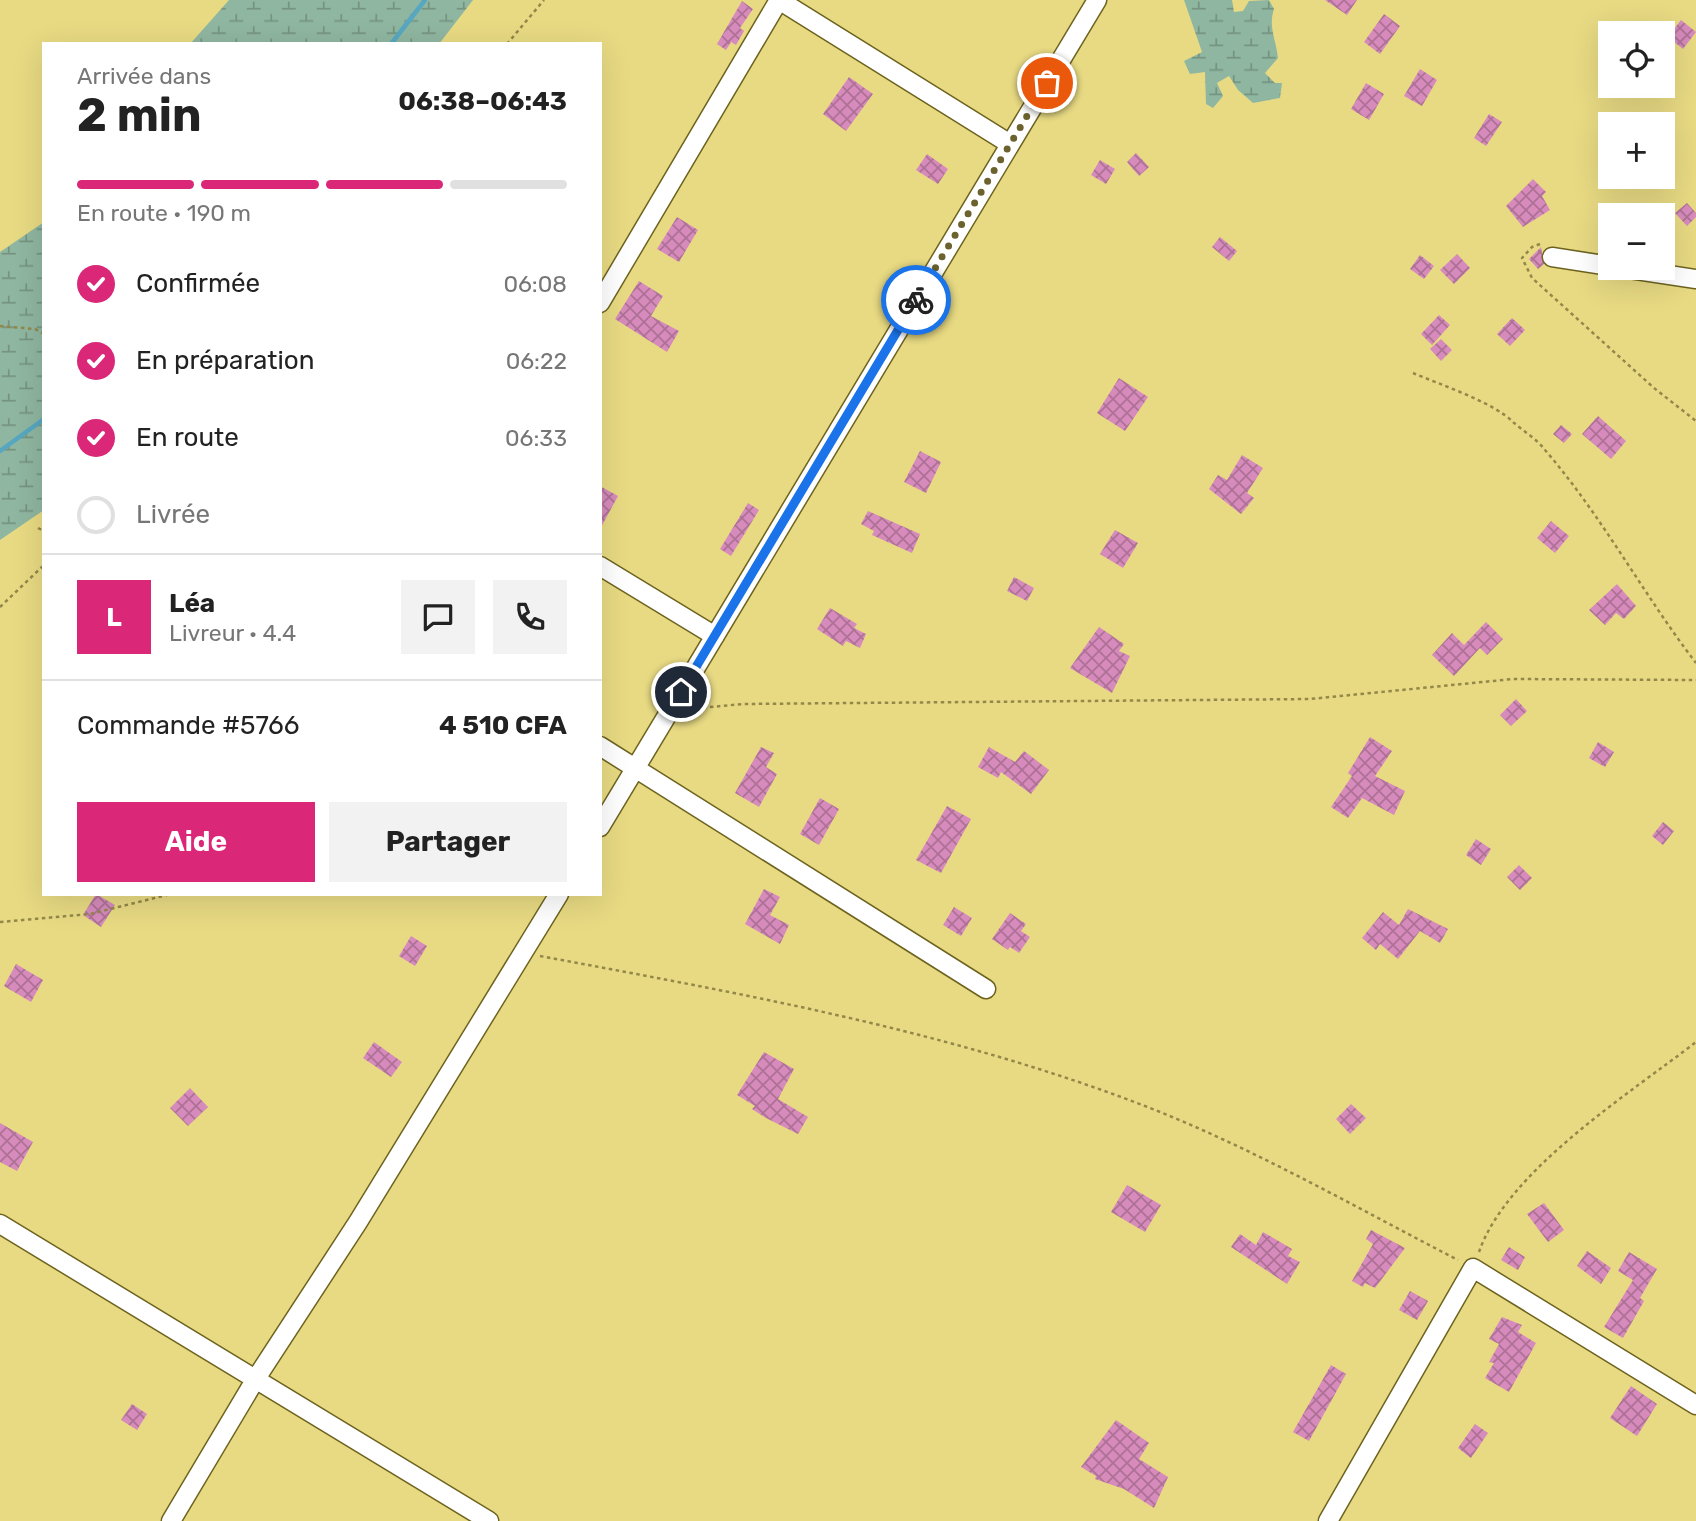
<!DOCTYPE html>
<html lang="fr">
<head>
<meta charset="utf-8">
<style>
	:root { --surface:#fff; --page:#f2f2f2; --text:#222; --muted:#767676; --line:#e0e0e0; --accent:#db2777 }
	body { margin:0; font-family:Rubik,sans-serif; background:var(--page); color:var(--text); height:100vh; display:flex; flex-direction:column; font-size:26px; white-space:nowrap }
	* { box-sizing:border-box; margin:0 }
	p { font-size:23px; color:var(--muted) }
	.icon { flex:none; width:38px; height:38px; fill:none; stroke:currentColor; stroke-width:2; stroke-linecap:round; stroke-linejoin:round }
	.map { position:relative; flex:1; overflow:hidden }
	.panel { position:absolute; left:42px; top:42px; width:560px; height:854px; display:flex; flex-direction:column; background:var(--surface); border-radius:0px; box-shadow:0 7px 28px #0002 }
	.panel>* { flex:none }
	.buttons { position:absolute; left:1598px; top:21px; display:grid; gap:14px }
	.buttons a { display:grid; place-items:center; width:77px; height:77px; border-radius:0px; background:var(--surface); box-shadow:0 7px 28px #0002; font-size:35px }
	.pin { position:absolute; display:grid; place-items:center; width:60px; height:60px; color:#fff; margin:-30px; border:4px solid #fff; border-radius:50%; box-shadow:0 2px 7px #0007 }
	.courier { position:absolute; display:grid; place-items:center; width:70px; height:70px; margin:-35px; border:5px solid #1a73e8; border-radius:50%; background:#fff; color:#222; box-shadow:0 2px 9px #0007 }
	.overview em { font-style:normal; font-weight:700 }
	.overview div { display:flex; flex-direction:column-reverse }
	.overview { display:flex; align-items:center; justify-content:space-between; height:119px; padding:0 35px }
	h1 { font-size:46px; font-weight:700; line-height:52px }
	.bar { display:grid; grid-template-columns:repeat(4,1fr); gap:10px 7px; align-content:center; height:84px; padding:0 35px }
	.bar i { height:9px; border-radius:5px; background:var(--line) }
	.bar .on { background:var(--accent) }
	.bar p { grid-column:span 4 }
	.line { display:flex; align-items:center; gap:18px; padding:0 35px; border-top:2px solid var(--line) }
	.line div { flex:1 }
	.round { display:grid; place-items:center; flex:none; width:74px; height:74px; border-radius:0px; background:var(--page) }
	ol { padding:0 35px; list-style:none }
	li { display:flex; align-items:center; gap:21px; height:77px }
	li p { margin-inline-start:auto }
	li .icon { padding:7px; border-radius:50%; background:var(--accent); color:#fff; stroke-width:4 }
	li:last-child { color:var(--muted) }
	li i { width:38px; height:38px; border:4px solid var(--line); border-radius:50% }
	.action { display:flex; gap:14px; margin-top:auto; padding:14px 35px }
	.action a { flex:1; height:80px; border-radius:0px; background:var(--accent); color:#fff; font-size:28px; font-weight:700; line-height:80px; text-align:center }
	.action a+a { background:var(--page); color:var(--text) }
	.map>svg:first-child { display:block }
	.wetland { fill:url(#wetland-marsh) }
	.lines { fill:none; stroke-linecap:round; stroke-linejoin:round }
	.stream { stroke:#57a7c0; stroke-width:4.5 }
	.building { fill:url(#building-cross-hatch) }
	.street-casing { stroke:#6d631f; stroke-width:21 }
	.path { stroke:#938849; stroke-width:2.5; stroke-dasharray:3.5 3.5; stroke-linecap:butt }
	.street { stroke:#fff; stroke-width:18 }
	.done { stroke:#6b622e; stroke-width:7; stroke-dasharray:0 12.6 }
	.route { stroke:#1a73e8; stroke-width:9 }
</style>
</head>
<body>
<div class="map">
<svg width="1696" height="1521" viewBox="0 0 1696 1521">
	<defs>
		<pattern id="wetland-marsh" width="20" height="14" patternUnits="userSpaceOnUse" patternTransform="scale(1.75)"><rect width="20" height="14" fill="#8fb6a0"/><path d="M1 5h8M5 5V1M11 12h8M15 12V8" fill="none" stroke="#759480"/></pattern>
		<pattern id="building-cross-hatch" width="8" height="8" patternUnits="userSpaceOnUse" patternTransform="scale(1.75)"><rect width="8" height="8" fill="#d68bbc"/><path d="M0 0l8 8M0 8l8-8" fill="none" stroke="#ae7196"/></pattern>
	</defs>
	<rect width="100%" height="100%" fill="#e8da83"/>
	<path class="wetland" d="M229,0H473L439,44H190Z
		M1184,0H1232L1234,12L1243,11L1249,1L1269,0L1274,9C1268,27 1276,39 1278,58L1265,73L1275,83H1282L1280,98L1253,103L1238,90L1229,76L1217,83L1223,96L1213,108L1206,104L1205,72L1190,74L1184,61L1202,52Z
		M44,222V510L0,540V252Z"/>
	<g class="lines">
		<path class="stream" d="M391,44L425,0
			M0,451L44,419"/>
	</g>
	<path class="building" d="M1325,0H1357L1347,15Z
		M742,1L753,9L740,28L744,31L736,45L731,42L726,50L717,44Z
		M1384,14L1400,26L1380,54L1364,42Z
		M1681,20L1696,32L1683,49L1668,37Z
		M1420,69L1437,80L1422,106L1404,96Z
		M849,77L873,94L846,131L823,114Z
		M1366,83L1384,94L1369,120L1351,109Z
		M1489,114L1502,122L1486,146L1474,138Z
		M1136,153L1149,167L1139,176L1127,162Z
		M927,154L948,169L938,184L916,170Z
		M1100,160L1115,169L1106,184L1091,175Z
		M1533,179L1546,192L1542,196L1550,210L1523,227L1506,206Z
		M1687,203L1696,213V217L1687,226L1675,213Z
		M677,217L698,230L679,262L657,249Z
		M1220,237L1237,251L1229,261L1212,247Z
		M1541,247L1544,264L1538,269L1529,259Z
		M1457,254L1470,268L1454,284L1440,270Z
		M1420,255L1434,266L1424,279L1410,269Z
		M639,281L663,296L651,316L679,331L667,352L615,319Z
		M1439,315L1450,325L1432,345L1421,334Z
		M1512,318L1525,330L1510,346L1497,334Z
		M1441,339L1452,350L1441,361L1430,349Z
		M1119,378L1148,397L1125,431L1097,413Z
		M1598,416L1626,441L1611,459L1582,434Z
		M1561,425L1572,434L1564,443L1553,434Z
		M920,451L941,462L926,493L904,482Z
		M1242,455L1263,468L1247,493L1254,498L1241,514L1209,489L1218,475L1227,480Z
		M600,486L618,496L600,529Z
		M748,503L759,510L731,556L720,549Z
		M868,511L920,534L912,553L872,535L874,531L861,524Z
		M1551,521L1569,536L1555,553L1537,538Z
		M1115,530L1138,543L1123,568L1100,554Z
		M1014,577L1034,588L1027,601L1007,591Z
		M1617,584L1636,606L1624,619L1616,613L1605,625L1589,610Z
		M830,608L857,624L854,628L866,634L860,648L846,641L843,646L817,629Z
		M1486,622L1503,639L1487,655L1480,648L1454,676L1432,655L1452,633L1464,645Z
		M1099,627L1124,644L1119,651L1130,656L1112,693L1070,668Z
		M1516,699L1527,711L1511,726L1500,715Z
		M1370,737L1392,751L1375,776L1405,791L1394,815L1362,798L1348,818L1331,807L1352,776L1348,773Z
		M1598,742L1614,752L1605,767L1589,758Z
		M761,747L774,753L766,767L777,774L759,807L735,793Z
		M989,747L1015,762L1024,751L1049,770L1031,794L1001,772L998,778L978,767Z
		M820,798L839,809L819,845L800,834Z
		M947,806L971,819L941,873L916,860Z
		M1663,822L1674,831L1663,845L1652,836Z
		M1476,839L1491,849L1481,865L1466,855Z
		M1519,865L1532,878L1520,890L1507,877Z
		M764,889L780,897L770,915L789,925L780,944L745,924Z
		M96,894L115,905L101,927L83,915Z
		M954,907L972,918L961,936L943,925Z
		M1408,909L1448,929L1440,943L1420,931L1398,959L1380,944L1376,950L1362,938L1383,912L1399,925Z
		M1010,913L1026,924L1021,931L1030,937L1019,953L1010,947L1008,950L992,939Z
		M411,936L427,946L415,966L399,956Z
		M16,964L43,980L31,1002L4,986Z
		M374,1042L402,1062L391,1077L363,1058Z
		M764,1052L794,1069L778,1099L808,1117L798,1134L766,1118L752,1109L755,1106L737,1095Z
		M190,1088L208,1107L188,1126L170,1108Z
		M1351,1104L1366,1118L1350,1134L1336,1119Z
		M0,1123L33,1142L17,1171L0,1162Z
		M1127,1185L1161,1205L1145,1232L1111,1212Z
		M1544,1203L1564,1230L1548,1242L1527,1214Z
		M1371,1230L1405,1248L1375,1288L1365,1283L1363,1287L1352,1281L1373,1244L1366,1239Z
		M1263,1232L1292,1249L1288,1256L1300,1262L1287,1284L1231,1247L1240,1234L1256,1245Z
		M1509,1247L1525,1257L1518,1270L1501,1260Z
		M1587,1251L1611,1268L1601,1284L1577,1266Z
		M1629,1252L1657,1269L1640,1298L1644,1301L1623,1338L1604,1327L1633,1280L1618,1271Z
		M1410,1291L1428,1301L1417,1320L1399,1310Z
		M1502,1317L1522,1325L1518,1332L1536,1343L1509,1392L1485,1378L1494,1363L1489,1362L1499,1344L1489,1339Z
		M1331,1365L1346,1374L1309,1441L1293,1432Z
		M1631,1386L1657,1404L1637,1436L1610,1418Z
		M132,1404L147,1414L137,1430L121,1420Z
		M1116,1420L1149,1443L1139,1459L1168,1477L1154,1508L1124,1489L1095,1479L1096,1476L1081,1467Z
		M1475,1424L1488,1433L1471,1458L1458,1448Z"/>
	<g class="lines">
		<defs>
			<path id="street" d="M1552,257L1610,266
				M1623,268L1696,279
				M600,303L779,0L1010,144
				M600,566L715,636
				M600,746L986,989
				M600,827L1097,0
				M0,1224L489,1521
				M171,1521L255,1380L358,1222L559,894
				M1328,1521L1473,1268L1696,1405"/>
		</defs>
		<use href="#street" class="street-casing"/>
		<path class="path" d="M507,44L544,0
			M1540,244L1532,247L1522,258L1532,278L1654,388L1696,421
			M0,326L35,329L44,334
			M1413,373C1441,385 1493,402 1513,422C1523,431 1537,439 1545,450C1602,516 1643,594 1696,663
			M38,528L44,531
			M0,607L44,565
			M689,709L743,704L1310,699L1513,679L1696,680
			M0,922L90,914L171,894
			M540,956C744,994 950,1031 1145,1106C1253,1148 1355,1207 1458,1260
			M1479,1252C1507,1171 1629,1094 1696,1042"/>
		<use href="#street" class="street"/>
	</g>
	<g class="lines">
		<path class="done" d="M916,300L1047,83"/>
		<path class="route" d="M681,692L916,300"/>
	</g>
</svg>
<div class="buttons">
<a><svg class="icon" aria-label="locate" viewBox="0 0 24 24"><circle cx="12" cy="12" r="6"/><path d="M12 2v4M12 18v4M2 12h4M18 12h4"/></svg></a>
<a>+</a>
<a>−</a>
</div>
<div class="pin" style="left:1047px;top:83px;background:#ea580c"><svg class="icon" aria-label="bag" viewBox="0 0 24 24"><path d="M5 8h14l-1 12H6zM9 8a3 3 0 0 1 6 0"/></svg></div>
<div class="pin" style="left:681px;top:692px;background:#1f2937"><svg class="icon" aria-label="home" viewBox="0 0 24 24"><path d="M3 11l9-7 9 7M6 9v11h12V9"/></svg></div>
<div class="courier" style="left:916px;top:300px"><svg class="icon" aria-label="bike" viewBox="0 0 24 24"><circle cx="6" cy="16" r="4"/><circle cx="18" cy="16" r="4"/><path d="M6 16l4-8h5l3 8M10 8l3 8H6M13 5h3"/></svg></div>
<section class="panel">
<div class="overview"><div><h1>2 min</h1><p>Arrivée dans</p></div><em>06:38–06:43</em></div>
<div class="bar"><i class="on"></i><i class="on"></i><i class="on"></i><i></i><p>En route · 190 m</p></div>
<ol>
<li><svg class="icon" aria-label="check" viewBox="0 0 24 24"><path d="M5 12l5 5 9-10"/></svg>Confirmée<p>06:08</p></li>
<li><svg class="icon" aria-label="check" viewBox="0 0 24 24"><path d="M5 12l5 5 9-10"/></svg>En préparation<p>06:22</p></li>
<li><svg class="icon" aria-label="check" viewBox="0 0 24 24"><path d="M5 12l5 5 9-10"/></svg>En route<p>06:33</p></li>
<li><i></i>Livrée</li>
</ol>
<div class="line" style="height:126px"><b class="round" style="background:var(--accent);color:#fff">L</b><div><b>Léa</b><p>Livreur · 4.4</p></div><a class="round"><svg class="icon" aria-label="chat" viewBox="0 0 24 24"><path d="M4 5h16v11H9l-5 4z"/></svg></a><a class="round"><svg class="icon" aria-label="phone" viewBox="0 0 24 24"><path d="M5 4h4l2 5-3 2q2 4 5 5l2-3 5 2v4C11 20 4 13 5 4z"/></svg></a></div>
<div class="line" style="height:91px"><div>Commande #5766</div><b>4 510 CFA</b></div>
<div class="action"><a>Aide</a><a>Partager</a></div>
</section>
</div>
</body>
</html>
